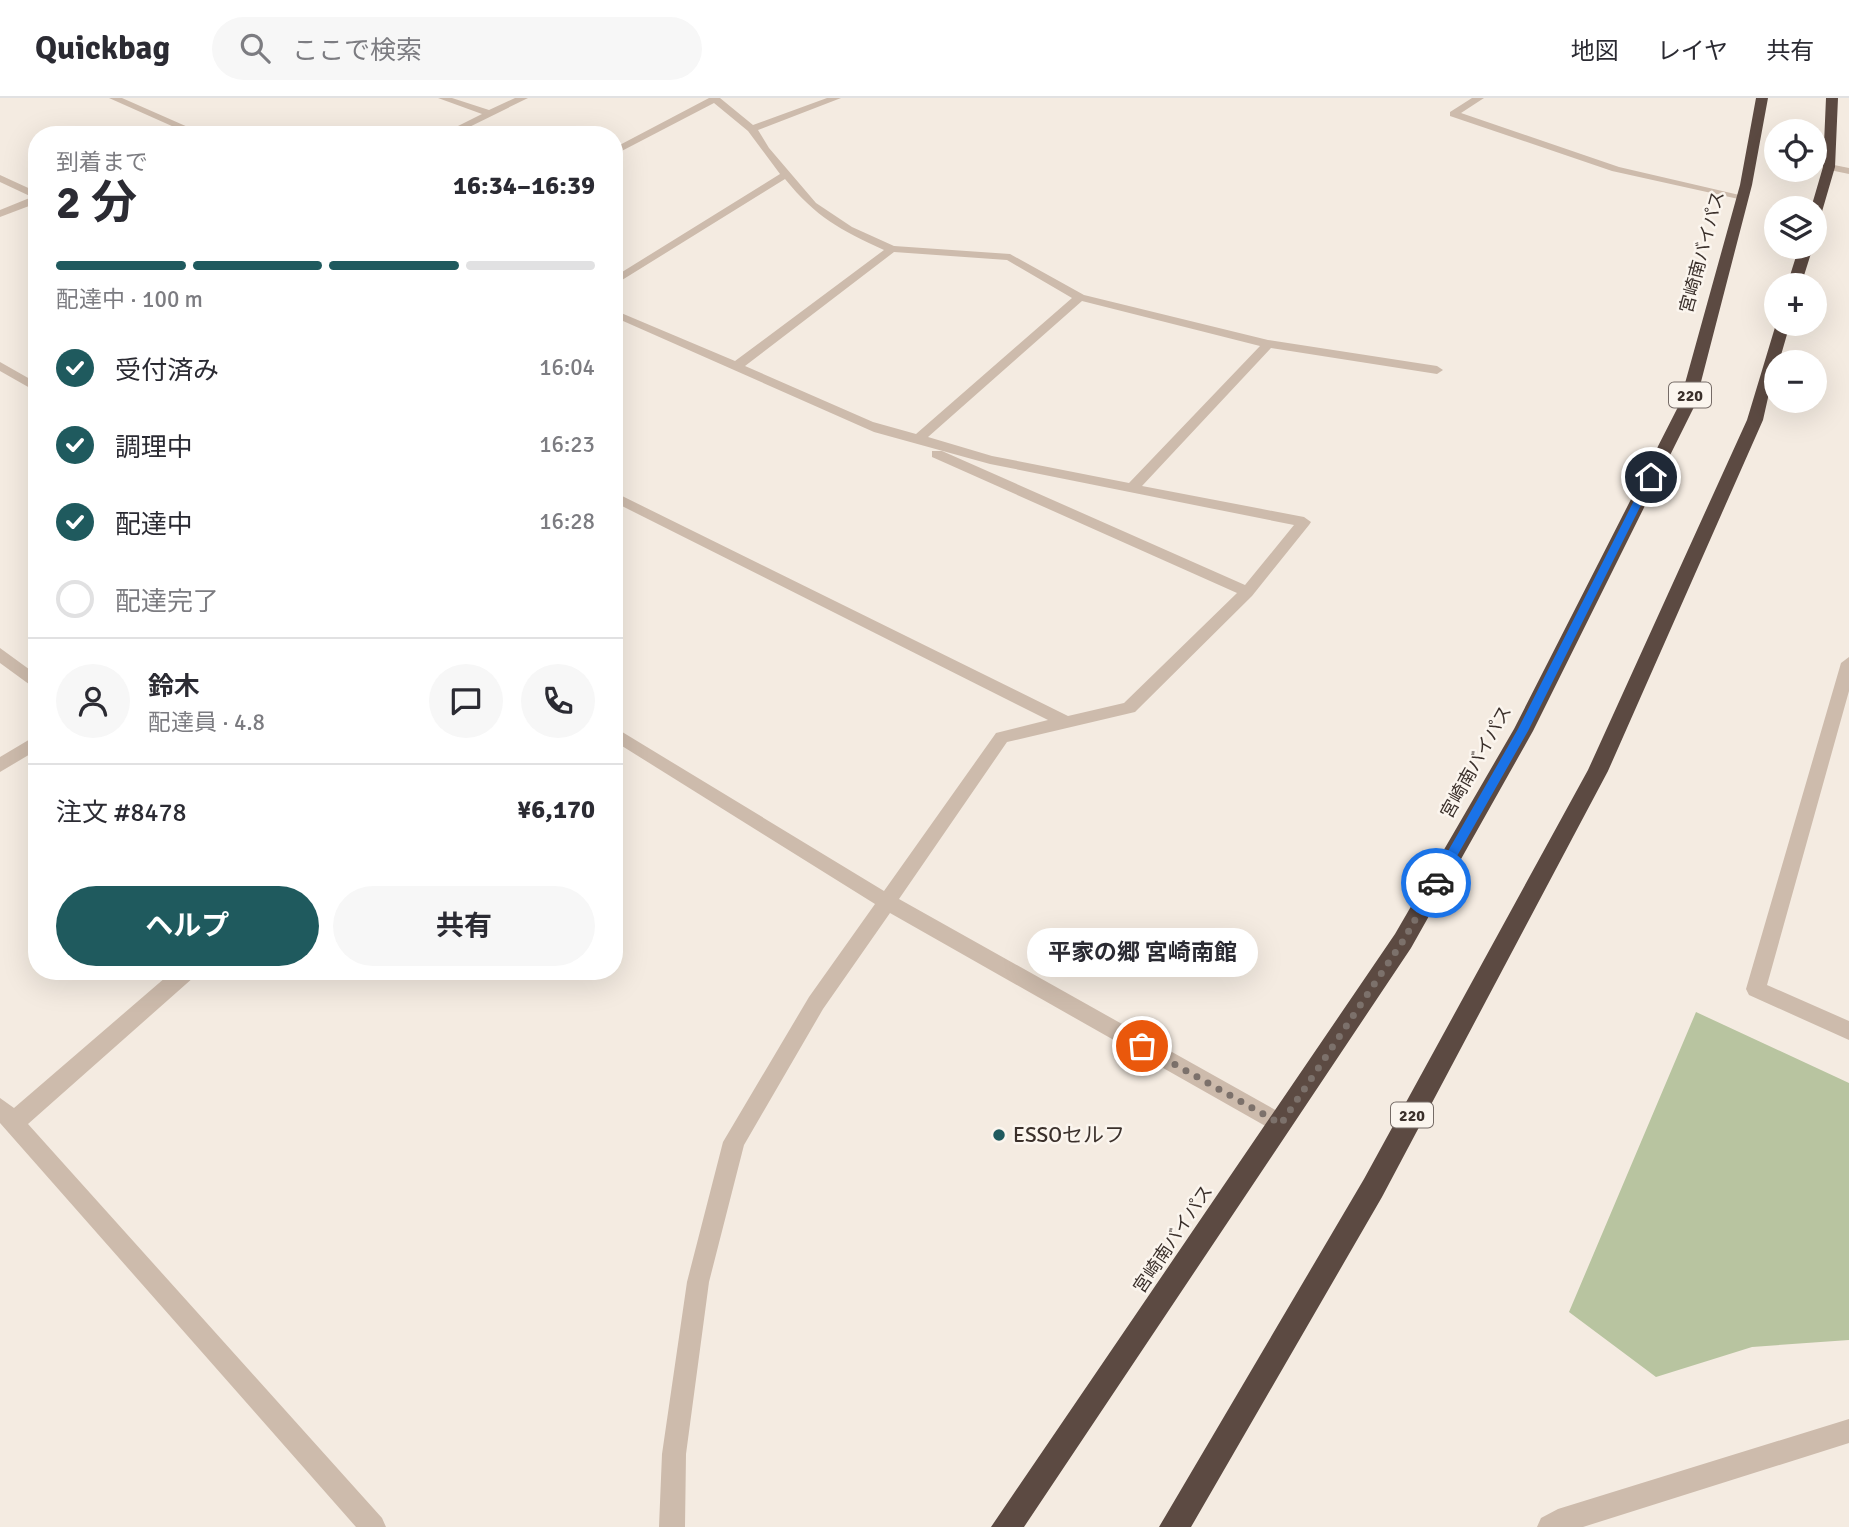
<!DOCTYPE html>
<html lang="ja">
<head>
<meta charset="utf-8">
<style>
	:root { --surface:#fff; --page:#f7f7f7; --text:#2b2b33; --muted:#7c7c81; --line:#e1e1e2; --accent:#1f5a5e }
	body { margin:0; font-family:Signika,"Noto Sans JP",sans-serif; background:var(--page); color:var(--text); height:100vh; display:flex; flex-direction:column; font-size:26px; white-space:nowrap }
	* { box-sizing:border-box; margin:0 }
	p { font-size:23px; color:var(--muted) }
	.icon { flex:none; width:38px; height:38px; fill:none; stroke:currentColor; stroke-width:2; stroke-linecap:round; stroke-linejoin:round }
	.map { position:relative; flex:1; overflow:hidden }
	.details { position:absolute; left:28px; top:28px; width:595px; height:854px; display:flex; flex-direction:column; background:var(--surface); border-radius:28px; box-shadow:0 7px 28px #0002 }
	.details>* { flex:none }
	.fabs { position:absolute; left:1764px; top:21px; display:grid; gap:14px }
	.fabs a { display:grid; place-items:center; width:63px; height:63px; border-radius:50%; background:var(--surface); box-shadow:0 7px 28px #0002; font-size:35px }
	.pin { position:absolute; display:grid; place-items:center; width:60px; height:60px; color:#fff; margin:-30px; border:4px solid #fff; border-radius:50%; box-shadow:0 2px 7px #0007 }
	.courier { position:absolute; display:grid; place-items:center; width:70px; height:70px; margin:-35px; border:5px solid #1a73e8; border-radius:50%; background:#fff; color:#222; box-shadow:0 2px 9px #0007 }
	.bubble { position:absolute; height:49px; border-radius:24px; background:var(--surface); box-shadow:0 7px 28px #0002; font-size:23px; font-weight:700; line-height:49px; text-align:center }
	.summary em { font-style:normal; font-weight:700 }
	.summary div { display:flex; flex-direction:column-reverse }
	.summary { display:flex; align-items:center; justify-content:space-between; height:119px; padding:0 28px }
	h1 { font-size:46px; font-weight:700; line-height:52px }
	.bar { display:grid; grid-template-columns:repeat(4,1fr); gap:10px 7px; align-content:center; height:84px; padding:0 28px }
	.bar i { height:9px; border-radius:5px; background:var(--line) }
	.bar .on { background:var(--accent) }
	.bar p { grid-column:span 4 }
	.line { display:flex; align-items:center; gap:18px; padding:0 28px; border-top:2px solid var(--line) }
	.line div { flex:1 }
	.round { display:grid; place-items:center; flex:none; width:74px; height:74px; border-radius:37px; background:var(--page) }
	ol { padding:0 28px; list-style:none }
	li { display:flex; align-items:center; gap:21px; height:77px }
	li p { margin-inline-start:auto }
	li .icon { padding:7px; border-radius:50%; background:var(--accent); color:#fff; stroke-width:4 }
	li:last-child { color:var(--muted) }
	li i { width:38px; height:38px; border:4px solid var(--line); border-radius:50% }
	.primary-button { display:flex; gap:14px; margin-top:auto; padding:14px 28px }
	.primary-button a { flex:1; height:80px; border-radius:42px; background:var(--accent); color:#fff; font-size:28px; font-weight:700; line-height:80px; text-align:center }
	.primary-button a+a { background:var(--page); color:var(--text) }
	header { display:flex; align-items:center; gap:42px; box-sizing:border-box; height:98px; padding:0 35px; background:var(--surface); border-bottom:2px solid var(--line) }
	header strong { font-size:33px }
	nav { display:flex; gap:38px; margin-inline-start:auto; font-size:24px }
	.search { width:490px; height:63px; background:var(--page); display:flex; align-items:center; gap:18px; box-sizing:border-box; padding:0 24px; border-radius:38px; color:var(--muted); font-size:26px }
	.map>svg:first-child { display:block }
	.green { fill:#b8c4a0 }
	.lines { fill:none; stroke-linecap:round; stroke-linejoin:round }
	.lane { fill:#cdbbac; fill-rule:evenodd }
	.street { fill:#cdbbac; fill-rule:evenodd }
	.highway { fill:#5c4a42; fill-rule:evenodd }
	.route { fill:#1a73e8 }
	.done { stroke:#7c716b; stroke-width:7; stroke-dasharray:0 12.6 }
	.poi-dot { fill:#1f5a5e; stroke:#fbf5ee; stroke-width:2.5 }
	.labels { text-anchor:middle; stroke-width:5; stroke-linejoin:round; paint-order:stroke }
	.shield { fill:#fbf5ee; stroke:#756b66; stroke-width:2 }
	.shield-label { font-size:16px; font-weight:bold; fill:#3b302b }
	.street-label { font-size:18px; fill:#3b302b; stroke:#fbf5ee }
	.near-poi-label { font-size:21px; fill:#3b302b; stroke:#fbf5ee; text-anchor:start }
</style>
</head>
<body>
<header>
<strong>Quickbag</strong>
<div class="search"><svg class="icon" aria-label="search" viewBox="0 0 24 24"><circle cx="10" cy="10" r="6"/><path d="M15 15l6 6"/></svg>ここで検索</div>
<nav><a>地図</a><a>レイヤ</a><a>共有</a></nav>
</header>
<div class="map">
<svg width="1849" height="1429" viewBox="0 0 1849 1429">
	<rect width="100%" height="100%" fill="#f4ebe1"/>
	<path class="green" d="M1696,914L1849,985V1242L1752,1249L1656,1279L1569,1214Z"/>
	<g class="lines">
		<path class="lane" d="M1472,0H1484L1461,15L1619,69L1748,99L1743,102L1612,73L1450,18V14Z"/>
		<path class="street" d="M109,0H122L206,37H192Z
			M438,0H452L489,12L515,0H528L453,37H440L482,16Z
			M709,0H720L753,27L827,0H841L758,32L769,50L816,105L852,129L894,148L1010,156L1084,197L1268,242L1437,268L1443,272L1437,276L1271,250L1142,388L1304,419L1311,424L1309,427L1252,498L1135,614L1007,644L899,801L1288,1019L1292,1026L1288,1033L1281,1036L1274,1033L890,815L823,911L744,1047L709,1184L686,1356L685,1429H659L662,1356L687,1184L723,1044L809,899L875,806L614,643V629L884,793L996,635L1048,622L614,404V394L1068,618L1124,605L1237,495L932,359V353H942L1245,487L1294,427L990,366L874,334L614,219V212L735,263L884,152C840,132 816,119 785,81L614,187V179L780,76L748,33L714,5L614,57V50ZM894,154L1007,162L1072,200L916,336L873,324L745,268ZM1082,203L1260,248L1129,385L992,358L928,339Z
			M1829,66L1849,70V76L1825,71V67Z
			M0,77L37,94V105L0,119V112L32,99L0,84Z
			M0,264L37,285V294L0,273Z
			M0,550L37,577V592L0,565Z
			M1849,559V593L1767,887L1849,923V942L1749,897L1746,891L1841,565Z
			M37,637V652L0,674V659Z
			M173,873H197L194,879L28,1026L382,1420L386,1429H356L0,1025V1000L14,1010Z
			M1849,1321V1345L1583,1429H1537L1541,1420L1558,1411Z"/>
		<path class="highway" d="M1756,0H1768L1752,87L1695,307L1533,633L1411,850L1024,1429H991L1395,836L1514,631L1679,307L1740,87Z
			M1826,0H1838L1835,69L1821,117L1815,121V110H1811L1823,69Z
			M1799,149H1813L1801,187H1787Z
			M1776,226H1790L1779,264H1776L1763,322L1608,673L1382,1099L1191,1429H1159L1364,1081L1588,672L1747,322Z"/>
	</g>
	<path class="route" d="M1647,377L1655,379L1528,633L1440,788H1432V781L1518,631Z"/>
	<g class="lines">
		<path class="done" d="M1142,948L1281,1026L1403,843L1436,785"/>
	</g>
	<circle class="poi-dot" cx="999" cy="1037" r="7"/>
	<g class="labels">
		<g class="shield">
			<rect x="1669" y="284.5" width="42" height="25" rx="5"/>
			<rect x="1391" y="1004.5" width="42" height="25" rx="5"/>
		</g>
		<g class="shield-label">
			<text x="1690" y="303">220</text>
			<text x="1412" y="1023">220</text>
		</g>
		<g class="street-label">
			<text transform="translate(1702 154) rotate(-75)" y="6">宮崎南バイパス</text>
			<text transform="translate(1476 664) rotate(-61)" y="6">宮崎南バイパス</text>
			<text transform="translate(1173 1141) rotate(-56)" y="6">宮崎南バイパス</text>
		</g>
		<g class="near-poi-label">
			<text x="1013" y="1044">ESSOセルフ</text>
		</g>
	</g>
</svg>
<div class="fabs">
<a><svg class="icon" aria-label="locate" viewBox="0 0 24 24"><circle cx="12" cy="12" r="6"/><path d="M12 2v4M12 18v4M2 12h4M18 12h4"/></svg></a>
<a><svg class="icon" aria-label="layers" viewBox="0 0 24 24"><path d="M12 4l9 5-9 5-9-5zM3 14l9 5 9-5"/></svg></a>
<a>+</a>
<a>−</a>
</div>
<div class="pin" style="left:1142px;top:948px;background:#ea580c"><svg class="icon" aria-label="bag" viewBox="0 0 24 24"><path d="M5 8h14l-1 12H6zM9 8a3 3 0 0 1 6 0"/></svg></div>
<div class="pin" style="left:1651px;top:379px;background:#1f2937"><svg class="icon" aria-label="home" viewBox="0 0 24 24"><path d="M3 11l9-7 9 7M6 9v11h12V9"/></svg></div>
<div class="courier" style="left:1436px;top:785px"><svg class="icon" aria-label="car" viewBox="0 0 24 24"><path d="M5 17H2v-5l4-1 3-4h7l3 4 3 1v5h-3M9 17h6M6 11h13"/><circle cx="7" cy="17" r="2"/><circle cx="17" cy="17" r="2"/></svg></div>
<div class="bubble" style="left:1027px;top:830px;width:231px">平家の郷 宮崎南館</div>
<section class="details">
<div class="summary"><div><h1>2 分</h1><p>到着まで</p></div><em>16:34–16:39</em></div>
<div class="bar"><i class="on"></i><i class="on"></i><i class="on"></i><i></i><p>配達中 · 100 m</p></div>
<ol>
<li><svg class="icon" aria-label="check" viewBox="0 0 24 24"><path d="M5 12l5 5 9-10"/></svg>受付済み<p>16:04</p></li>
<li><svg class="icon" aria-label="check" viewBox="0 0 24 24"><path d="M5 12l5 5 9-10"/></svg>調理中<p>16:23</p></li>
<li><svg class="icon" aria-label="check" viewBox="0 0 24 24"><path d="M5 12l5 5 9-10"/></svg>配達中<p>16:28</p></li>
<li><i></i>配達完了</li>
</ol>
<div class="line" style="height:126px"><a class="round"><svg class="icon" aria-label="person" viewBox="0 0 24 24"><circle cx="12" cy="8" r="4"/><path d="M4 21q1-7 8-7t8 7"/></svg></a><div><b>鈴木</b><p>配達員 · 4.8</p></div><a class="round"><svg class="icon" aria-label="chat" viewBox="0 0 24 24"><path d="M4 5h16v11H9l-5 4z"/></svg></a><a class="round"><svg class="icon" aria-label="phone" viewBox="0 0 24 24"><path d="M5 4h4l2 5-3 2q2 4 5 5l2-3 5 2v4C11 20 4 13 5 4z"/></svg></a></div>
<div class="line" style="height:91px"><div>注文 #8478</div><b>¥6,170</b></div>
<div class="primary-button"><a>ヘルプ</a><a>共有</a></div>
</section>
</div>
</body>
</html>
